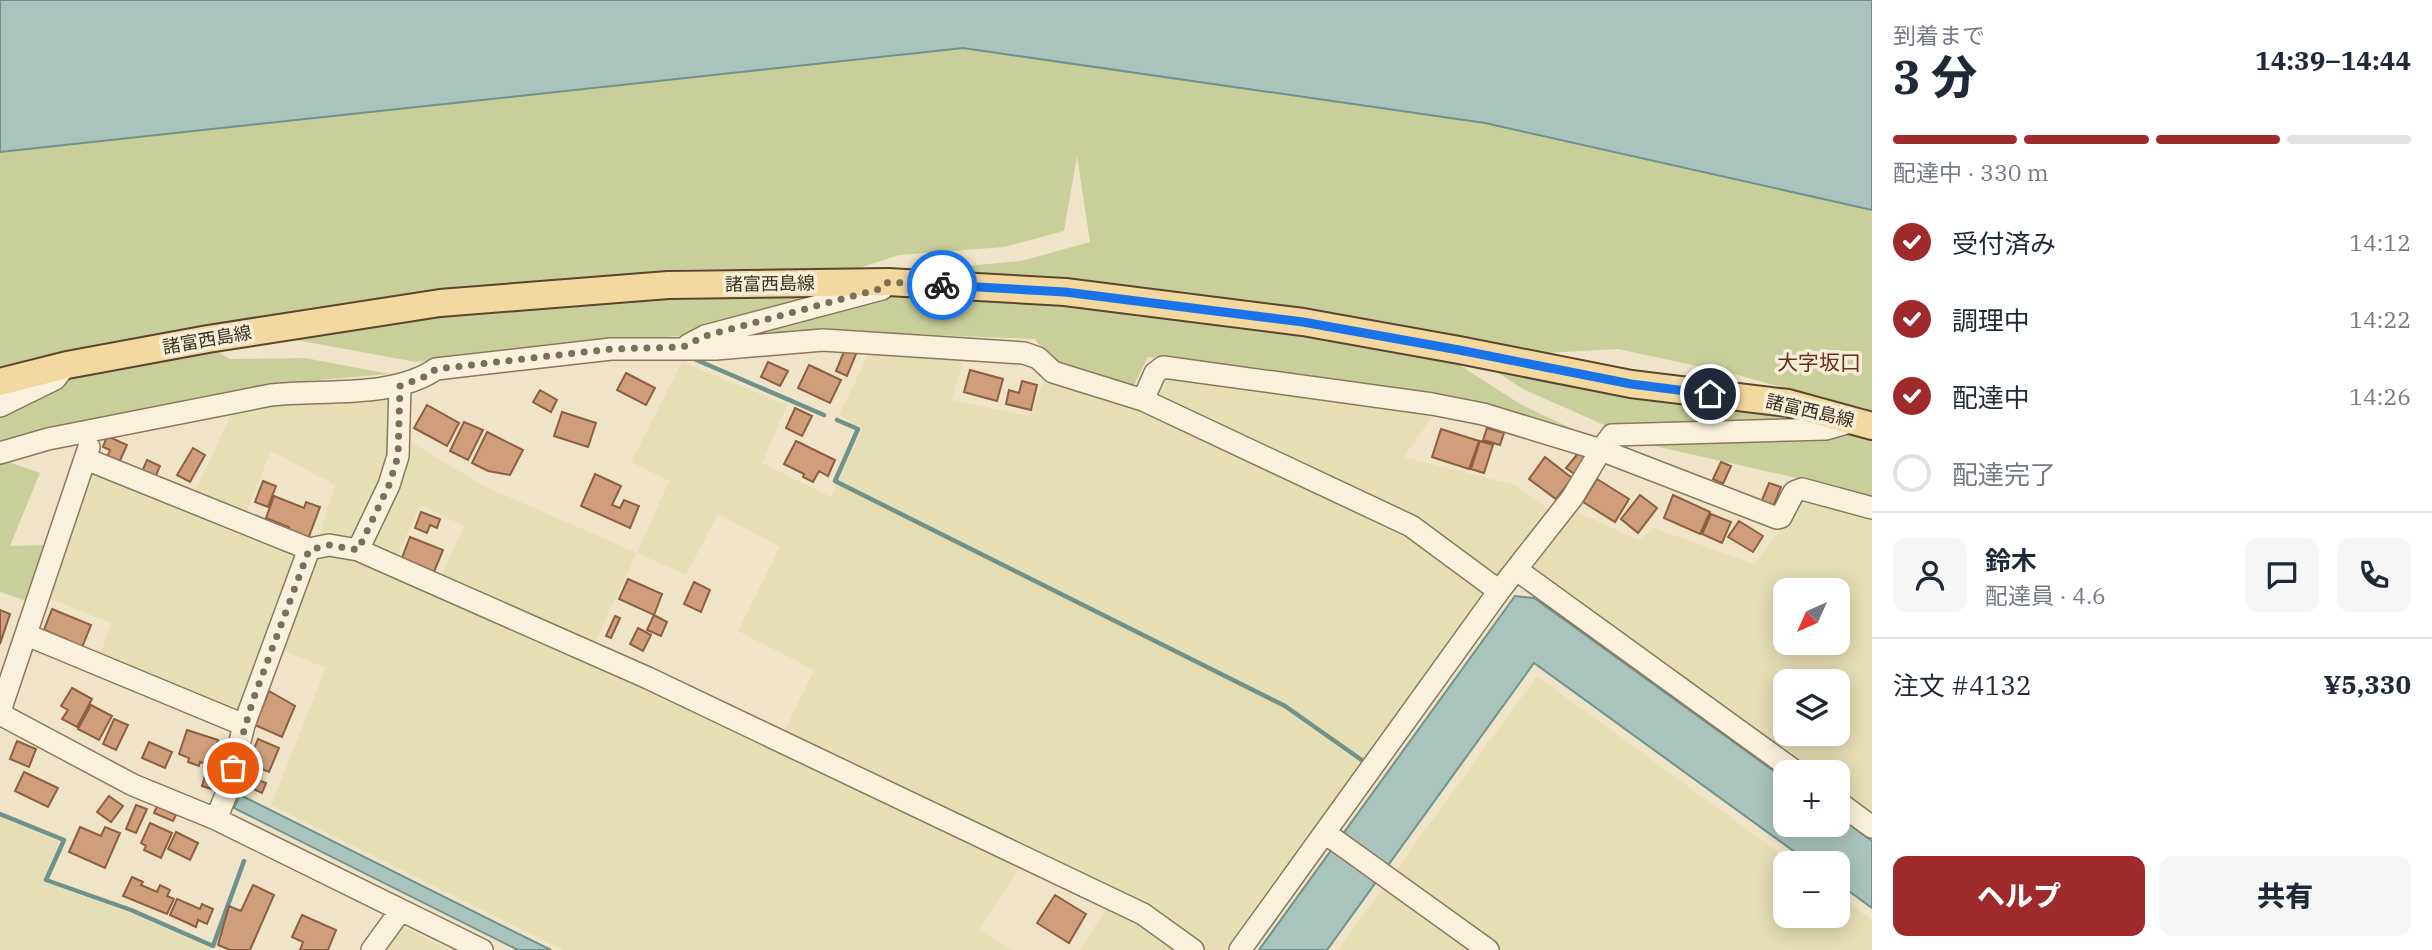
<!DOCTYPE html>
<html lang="ja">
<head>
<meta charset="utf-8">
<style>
	:root { --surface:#fff; --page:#f6f6f7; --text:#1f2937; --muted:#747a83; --line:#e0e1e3; --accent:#9e2a2b }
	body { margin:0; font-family:"IBM Plex Serif","Noto Sans JP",serif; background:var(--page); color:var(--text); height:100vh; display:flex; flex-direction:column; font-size:26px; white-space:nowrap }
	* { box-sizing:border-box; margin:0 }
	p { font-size:23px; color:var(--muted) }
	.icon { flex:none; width:38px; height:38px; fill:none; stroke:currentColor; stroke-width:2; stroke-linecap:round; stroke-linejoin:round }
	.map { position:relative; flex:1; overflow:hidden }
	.sheet { display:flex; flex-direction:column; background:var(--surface); width:560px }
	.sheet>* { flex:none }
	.needle { width:46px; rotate:225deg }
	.tools { position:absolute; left:1773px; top:578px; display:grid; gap:14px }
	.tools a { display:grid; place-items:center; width:77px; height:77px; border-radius:14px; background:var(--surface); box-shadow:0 4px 18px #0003; font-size:35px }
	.pin { position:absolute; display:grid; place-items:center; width:60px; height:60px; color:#fff; margin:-30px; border:4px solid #fff; border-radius:50%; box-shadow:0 2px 7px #0007 }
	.courier { position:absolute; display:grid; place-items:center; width:70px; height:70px; margin:-35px; border:5px solid #1a73e8; border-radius:50%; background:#fff; color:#222; box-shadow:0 2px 9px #0007 }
	.headline em { font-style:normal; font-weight:800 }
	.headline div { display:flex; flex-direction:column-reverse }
	.headline { display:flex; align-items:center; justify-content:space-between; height:119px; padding:0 21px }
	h1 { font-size:46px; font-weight:800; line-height:52px }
	.bar { display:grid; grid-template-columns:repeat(4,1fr); gap:10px 7px; align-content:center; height:84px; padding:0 21px }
	.bar i { height:9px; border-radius:5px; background:var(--line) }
	.bar .active { background:var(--accent) }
	.bar p { grid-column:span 4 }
	.line { display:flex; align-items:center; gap:18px; padding:0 21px; border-top:2px solid var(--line) }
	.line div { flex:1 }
	.round { display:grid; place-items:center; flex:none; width:74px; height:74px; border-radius:14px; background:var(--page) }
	ol { padding:0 21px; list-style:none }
	li { display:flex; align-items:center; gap:21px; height:77px }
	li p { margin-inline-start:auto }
	li .icon { padding:7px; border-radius:50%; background:var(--accent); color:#fff; stroke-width:4 }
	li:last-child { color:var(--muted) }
	li i { width:38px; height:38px; border:4px solid var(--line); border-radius:50% }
	.button { display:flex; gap:14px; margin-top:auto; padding:14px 21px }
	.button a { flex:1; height:80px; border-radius:14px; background:var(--accent); color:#fff; font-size:28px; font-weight:800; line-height:80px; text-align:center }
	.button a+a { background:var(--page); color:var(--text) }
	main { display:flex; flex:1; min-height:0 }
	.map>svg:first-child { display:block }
	.farmland { fill:#e6deb5; fill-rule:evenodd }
	.green { fill:#c9cf9b }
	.water { fill:#a9c4bc; stroke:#6f938a; stroke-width:2 }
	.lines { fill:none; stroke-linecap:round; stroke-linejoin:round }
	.stream { stroke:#6f938a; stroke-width:4.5 }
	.building { fill:#cf9f7d; stroke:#8d5f41; stroke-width:2 }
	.minor-casing { stroke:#8d765c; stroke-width:24 }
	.major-casing { stroke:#5b4430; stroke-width:30 }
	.minor { stroke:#faf1dc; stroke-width:21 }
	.major { stroke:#f3d9a0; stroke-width:26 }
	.done { stroke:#7c6e5b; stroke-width:7; stroke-dasharray:0 12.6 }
	.route { stroke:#1a73e8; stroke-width:9 }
	.labels { text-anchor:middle; stroke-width:7; stroke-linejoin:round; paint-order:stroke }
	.street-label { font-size:18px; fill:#3d2e20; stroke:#f7eed8 }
	.quarter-label { font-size:21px; fill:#6b2e1e; stroke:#f7eed8 }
</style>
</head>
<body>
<main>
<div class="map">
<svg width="1872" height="950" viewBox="0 0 1872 950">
	<rect width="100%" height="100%" fill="#f0e4c8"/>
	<path class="farmland" d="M871,349L965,354L952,400L1029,416L1046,376L1146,408L1165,374L1432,417L1404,457L1515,485L1549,510L1230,950H1205L1142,906L783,734L814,670L738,631L780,547L718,514L686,575L637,553L592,648L438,582L464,526L421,505L394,561L318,539L335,485L271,451L244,518L193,496L234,408L387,391L397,434L484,486L637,553L669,481L631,462L682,362L787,405L762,463L831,497L863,428L839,415Z
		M91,472L347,552L1021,865L980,929L1012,950H563L271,805L326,668L266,644L242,717L99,659L111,623L50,599Z
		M1803,501L1872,519V818L1838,794V772H1807L1526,570L1570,509L1639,540L1654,528L1754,564ZM1785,590H1838V642H1785ZM1785,681H1838V733H1785Z
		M1537,676L1793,863H1785V915H1838V895L1872,920V950H1338Z
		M0,817L59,842L43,882L132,914L210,948V950H0Z
		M1108,905L1140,921L1179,950H1080Z
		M401,926L448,950H384Z"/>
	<path class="green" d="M963,48L1485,123L1872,210V412L1734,374L1618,349L1544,353L1117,285L904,272L1021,261L1090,242L1077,156L1064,231L1004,247L899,255L856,269H687L434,292L66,350L0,370V152Z
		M846,293L679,336L611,340L416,362L280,337L424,316L661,298Z
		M895,294L1068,304L1302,336L1458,364L1520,404L1579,432L1577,436L1471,403L1148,357L1133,387L1052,361L1035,339L830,331L709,342Z
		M213,349L230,359L305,358L390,374L293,382L50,431L0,444V414L85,371Z
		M1478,360L1633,396L1820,423L1611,428L1523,389Z
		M1850,434L1872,440V499L1801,479L1637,442Z
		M0,459L40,473L10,546L49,545L27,601L0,592Z"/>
	<path class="water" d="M0,0H1872V210L1485,123L963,48L0,152Z
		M1515,596L1534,598L1785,779V824H1838V816L1872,841V908L1838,883V863H1810L1534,663L1327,950H1259Z
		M240,795L551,950H518L234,808Z"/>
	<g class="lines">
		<path class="stream" d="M692,358L824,415
			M837,420L858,429L835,481L1285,706L1363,761
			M0,814L64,840L46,880L131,910L213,946L244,861"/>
	</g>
	<path class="building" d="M845,349L856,354L847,376L836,371Z
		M768,362L788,371L780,386L761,377Z
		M809,365L841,380L830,403L798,388Z
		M970,370L1003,379L997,401L964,392Z
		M626,373L655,388L646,405L617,390Z
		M1022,381L1037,385L1031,410L1006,404L1009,390L1019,393Z
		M540,390L557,400L551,412L533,402Z
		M427,405L459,423L447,446L414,428Z
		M795,408L812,416L802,436L786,428Z
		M562,412L596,423L588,447L554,436Z
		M464,422L483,430L468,460L450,451Z
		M1487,428L1504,433L1500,445L1483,440Z
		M1441,429L1479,441L1469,469L1432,457Z
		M487,432L523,450L510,475L488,471L472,463Z
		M107,436L127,445L118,465L106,460L110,450L103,447Z
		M796,441L835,460L828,476L819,471L813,482L803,477L804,474L784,464Z
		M1480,441L1493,445L1484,473L1471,469Z
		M193,448L205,455L190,482L177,475Z
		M1580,451L1590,459L1576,475L1566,468Z
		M1545,457L1572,478L1556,499L1529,479Z
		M147,460L160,466L154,480L141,474Z
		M1721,462L1731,466L1723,484L1713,479Z
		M595,474L621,486L612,505L620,508L624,500L639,506L630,528L581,506Z
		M1597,479L1629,499L1615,522L1583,502Z
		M263,481L276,486L268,507L255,502Z
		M1769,483L1781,487L1772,510L1760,505Z
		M1640,495L1657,508L1638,533L1621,519Z
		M1673,495L1710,512L1700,534L1664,518Z
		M274,496L304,508L306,502L320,507L308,539L288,531L289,527L266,518Z
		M421,512L440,519L437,528L430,525L427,533L415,528Z
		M1711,514L1731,522L1722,543L1702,534Z
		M1739,521L1763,536L1753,552L1728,537Z
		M410,537L443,550L434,572L421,566L400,563Z
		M628,579L662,594L654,615L619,599Z
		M694,582L710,590L701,612L684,604Z
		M52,609L91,625L81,650L64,643L66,639L44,630Z
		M0,610L10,614L0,644Z
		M654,615L667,622L661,636L647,630Z
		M615,616L620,618L611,638L606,636Z
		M638,628L651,635L643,651L630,644Z
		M72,688L92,699L77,727L62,719L68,710L61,706Z
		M269,691L295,706L282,737L255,725Z
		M91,705L112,716L99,740L78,729Z
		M114,719L128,725L116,750L103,744Z
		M187,730L218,740L210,765L200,762L199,766L188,762L189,758L179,754Z
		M258,739L279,748L269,772L248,763Z
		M17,741L36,749L29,767L10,759Z
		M149,742L172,752L165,768L142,758Z
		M208,766L224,771L218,791L202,786Z
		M24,772L58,788L48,807L15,791Z
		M253,778L266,783L262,793L249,787Z
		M109,796L123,806L111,822L97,812Z
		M136,805L147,809L136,833L126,829Z
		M157,806L176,815L173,821L154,813Z
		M150,823L172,833L161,858L144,850L146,846L141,843Z
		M80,827L101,836L105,827L120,833L105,868L69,852Z
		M176,832L198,843L190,860L168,849Z
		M132,877L143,882L141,885L157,892L160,885L170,890L167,896L174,899L167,914L123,896Z
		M253,885L274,895L250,950H230L218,945L229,906L241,911Z
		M1055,895L1086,914L1069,943L1037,923Z
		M177,899L200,909L202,904L213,909L207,924L198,920L196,927L170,915Z
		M302,915L336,930L328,950H300L303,942L292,937Z"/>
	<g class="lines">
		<defs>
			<path id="minor" d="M688,345L705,336L882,289
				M1143,400L1155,373L1163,367L1432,404L1483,414L1601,450L1777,518L1781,517L1794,492L1802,489L1872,508
				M0,406L55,379L63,369
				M0,453L48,439L271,395C322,389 392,399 436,369L611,349H716L823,340L1024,353L1038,358L1053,372L1143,400L1411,526L1499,591
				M86,459L309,549L329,545L358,550L648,678L1143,914L1193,950
				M358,550L389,485L398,456L400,386
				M1517,570L1796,772
				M27,635L244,725
				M0,711L89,447
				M0,714L133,785L216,819L482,950
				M1838,802L1872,827
				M216,819L228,790L244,725L309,549
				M1324,834L1335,840L1488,950
				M372,950L401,910
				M1240,950L1499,591L1572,498L1601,450L1612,435L1826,429L1854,421"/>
			<path id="major" d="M0,382L67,365L208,339L440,303L668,285L888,282L1065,292L1303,322L1459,350L1631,384L1788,403L1872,426"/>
		</defs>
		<use href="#minor" class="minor-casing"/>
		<use href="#major" class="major-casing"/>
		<use href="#minor" class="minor"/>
		<use href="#major" class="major"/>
	</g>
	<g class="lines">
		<path class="done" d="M233,768L253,700L309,550L329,545L358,550L389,485L398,456L400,386L424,377L436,369L611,349L683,347L705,336L883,288L888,282L942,285"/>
		<path class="route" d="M942,285L1065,292L1303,322L1459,350L1631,384L1710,394"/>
	</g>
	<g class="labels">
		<g class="street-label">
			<text transform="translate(770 284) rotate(-1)" y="6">諸富西島線</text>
			<text transform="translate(207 340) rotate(-10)" y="6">諸富西島線</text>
			<text transform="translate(1810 411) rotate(13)" y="6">諸富西島線</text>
		</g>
		<g class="quarter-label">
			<text x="1819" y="370">大字坂口</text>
		</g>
	</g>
</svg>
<div class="tools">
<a><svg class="needle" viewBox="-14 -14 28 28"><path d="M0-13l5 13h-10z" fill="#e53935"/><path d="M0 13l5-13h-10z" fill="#747a83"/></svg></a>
<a><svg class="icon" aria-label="layers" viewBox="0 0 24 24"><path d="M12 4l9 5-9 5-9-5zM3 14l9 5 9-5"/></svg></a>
<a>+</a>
<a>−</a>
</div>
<div class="pin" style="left:233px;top:768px;background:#ea580c"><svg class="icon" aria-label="bag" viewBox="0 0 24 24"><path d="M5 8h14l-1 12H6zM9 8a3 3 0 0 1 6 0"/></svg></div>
<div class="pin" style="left:1710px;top:394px;background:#1f2937"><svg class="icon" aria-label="home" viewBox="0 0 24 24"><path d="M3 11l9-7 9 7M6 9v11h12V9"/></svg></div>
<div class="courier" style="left:942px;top:285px"><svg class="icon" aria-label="bike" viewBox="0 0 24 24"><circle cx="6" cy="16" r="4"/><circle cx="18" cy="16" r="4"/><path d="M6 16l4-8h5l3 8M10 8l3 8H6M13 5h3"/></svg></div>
</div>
<section class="sheet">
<div class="headline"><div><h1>3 分</h1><p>到着まで</p></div><em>14:39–14:44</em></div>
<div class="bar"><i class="active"></i><i class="active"></i><i class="active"></i><i></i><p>配達中 · 330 m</p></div>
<ol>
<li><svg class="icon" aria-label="check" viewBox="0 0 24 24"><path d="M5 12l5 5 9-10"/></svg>受付済み<p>14:12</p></li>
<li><svg class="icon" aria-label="check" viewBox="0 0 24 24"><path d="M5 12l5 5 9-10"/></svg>調理中<p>14:22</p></li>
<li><svg class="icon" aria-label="check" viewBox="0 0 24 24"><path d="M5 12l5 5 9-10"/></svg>配達中<p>14:26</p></li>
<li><i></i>配達完了</li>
</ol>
<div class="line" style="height:126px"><a class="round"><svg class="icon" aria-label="person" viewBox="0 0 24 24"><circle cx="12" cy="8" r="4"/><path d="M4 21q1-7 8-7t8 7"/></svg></a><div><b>鈴木</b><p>配達員 · 4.6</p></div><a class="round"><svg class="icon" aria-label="chat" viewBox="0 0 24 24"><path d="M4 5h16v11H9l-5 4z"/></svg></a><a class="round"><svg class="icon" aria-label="phone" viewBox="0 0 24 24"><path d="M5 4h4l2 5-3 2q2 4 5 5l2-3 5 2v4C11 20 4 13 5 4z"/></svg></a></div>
<div class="line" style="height:91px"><div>注文 #4132</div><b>¥5,330</b></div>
<div class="button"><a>ヘルプ</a><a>共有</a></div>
</section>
</main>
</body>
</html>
